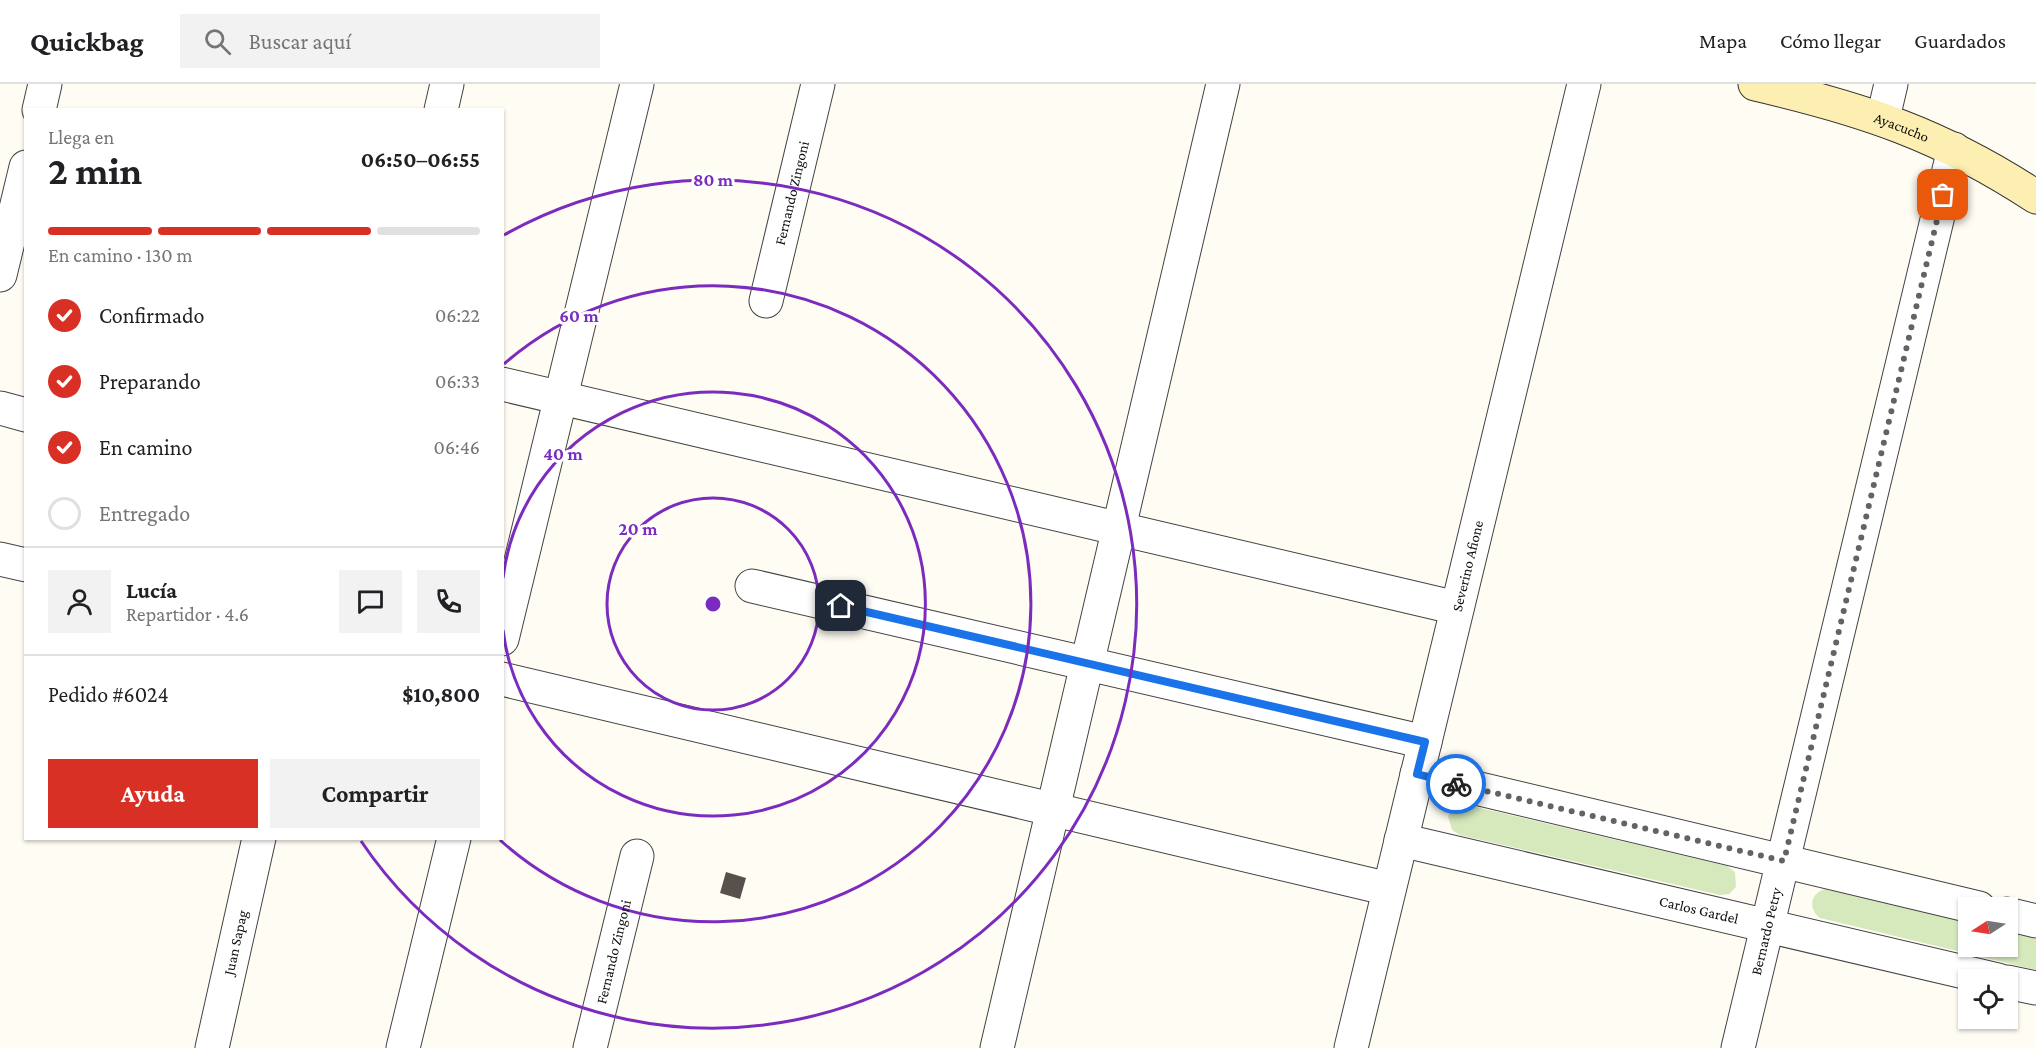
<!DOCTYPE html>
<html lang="es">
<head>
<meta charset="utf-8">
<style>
	:root { --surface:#fff; --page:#f2f2f2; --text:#202124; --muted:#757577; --line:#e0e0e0; --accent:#d93025 }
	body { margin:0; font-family:"Crimson Pro",serif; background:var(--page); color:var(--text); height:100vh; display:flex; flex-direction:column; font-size:22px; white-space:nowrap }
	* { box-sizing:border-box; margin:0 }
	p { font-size:20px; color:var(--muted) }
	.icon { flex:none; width:33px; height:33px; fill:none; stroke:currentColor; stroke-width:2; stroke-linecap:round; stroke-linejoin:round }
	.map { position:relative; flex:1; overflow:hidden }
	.side { position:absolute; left:24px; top:24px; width:480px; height:732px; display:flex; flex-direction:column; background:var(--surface); border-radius:0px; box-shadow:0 2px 4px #0004 }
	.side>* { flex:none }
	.needle { width:39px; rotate:258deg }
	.tools { position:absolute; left:1958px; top:813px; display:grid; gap:12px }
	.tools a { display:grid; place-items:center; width:60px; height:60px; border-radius:0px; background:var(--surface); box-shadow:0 2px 4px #0004; font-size:30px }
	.pin { position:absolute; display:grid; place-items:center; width:51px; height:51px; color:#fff; margin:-26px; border-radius:12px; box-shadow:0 3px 9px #0006 }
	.courier { position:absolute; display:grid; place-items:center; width:60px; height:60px; margin:-30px; border:4px solid #1a73e8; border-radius:50%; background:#fff; color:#222; box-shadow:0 2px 8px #0007 }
	.summary em { font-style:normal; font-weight:700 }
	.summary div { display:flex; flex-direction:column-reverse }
	.summary { display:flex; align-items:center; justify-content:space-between; height:102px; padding:0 24px }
	h1 { font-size:39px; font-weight:700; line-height:45px }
	.bar { display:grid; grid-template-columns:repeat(4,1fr); gap:9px 6px; align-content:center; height:72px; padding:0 24px }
	.bar i { height:8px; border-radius:4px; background:var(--line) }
	.bar .active { background:var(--accent) }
	.bar p { grid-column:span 4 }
	.line { display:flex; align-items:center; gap:15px; padding:0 24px; border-top:2px solid var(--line) }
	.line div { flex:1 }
	.round { display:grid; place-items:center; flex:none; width:63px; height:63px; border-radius:0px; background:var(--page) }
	ol { padding:0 24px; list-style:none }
	li { display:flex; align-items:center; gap:18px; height:66px }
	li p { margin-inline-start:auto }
	li .icon { padding:6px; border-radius:50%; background:var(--accent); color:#fff; stroke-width:4 }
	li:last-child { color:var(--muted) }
	li i { width:33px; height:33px; border:3px solid var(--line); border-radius:50% }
	.action { display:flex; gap:12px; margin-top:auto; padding:12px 24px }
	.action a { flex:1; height:69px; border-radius:0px; background:var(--accent); color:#fff; font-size:24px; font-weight:700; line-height:69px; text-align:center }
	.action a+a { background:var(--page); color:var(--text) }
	header { display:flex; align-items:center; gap:36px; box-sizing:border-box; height:84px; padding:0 30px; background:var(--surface); border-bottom:2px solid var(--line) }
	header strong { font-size:28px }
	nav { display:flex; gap:33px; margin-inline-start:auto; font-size:21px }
	.search { width:420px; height:54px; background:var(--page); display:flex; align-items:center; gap:15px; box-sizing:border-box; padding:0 21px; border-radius:0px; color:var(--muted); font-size:22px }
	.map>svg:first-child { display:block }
	.green { fill:#d6e9bd }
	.building { fill:#58504c }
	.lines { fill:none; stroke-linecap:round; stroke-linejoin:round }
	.street-casing { stroke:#434343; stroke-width:35 }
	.secondary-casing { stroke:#323232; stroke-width:35 }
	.street { stroke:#fff; stroke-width:33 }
	.secondary { stroke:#fcefb1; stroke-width:33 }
	.done { stroke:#64635f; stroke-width:6; stroke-dasharray:0 10.8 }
	.route { stroke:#1a73e8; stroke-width:8 }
	.ring { fill:none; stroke:#7b2cbf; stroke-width:3 }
	.labels { text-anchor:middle; stroke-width:6; stroke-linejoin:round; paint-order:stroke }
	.street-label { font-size:15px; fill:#101010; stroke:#fff }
	.centre { fill:#7b2cbf; stroke:#fff; stroke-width:3 }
	.ring-label { font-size:18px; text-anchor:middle; font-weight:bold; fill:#7b2cbf; stroke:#fff; stroke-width:6; stroke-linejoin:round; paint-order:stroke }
</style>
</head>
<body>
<header>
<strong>Quickbag</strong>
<div class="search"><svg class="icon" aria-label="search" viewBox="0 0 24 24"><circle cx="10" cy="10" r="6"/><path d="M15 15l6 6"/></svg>Buscar aquí</div>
<nav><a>Mapa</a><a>Cómo llegar</a><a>Guardados</a></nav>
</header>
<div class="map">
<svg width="2036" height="964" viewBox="0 0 2036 964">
	<rect width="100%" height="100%" fill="#fffcf3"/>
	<path class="green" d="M1463,720L1727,782L1735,788L1736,803L1729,810L1720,811L1460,751L1452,746L1448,732L1453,724Z
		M1826,805L1968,838V862H2007V848L2036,855V886L1820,834C1807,824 1811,808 1826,805Z"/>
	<path class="building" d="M726,788L746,794L740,815L720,809Z"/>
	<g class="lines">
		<defs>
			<g id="street">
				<path d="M39,26L45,0"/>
				<path d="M441,26L447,0"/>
				<path d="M1883,34L1891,0"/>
				<path d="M0,191L26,83"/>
				<path id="s1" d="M766,217L818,0"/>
				<path d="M502,300L1457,524"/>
				<path d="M0,324L26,331"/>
				<path d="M0,475L26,481"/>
				<path d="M752,502L1425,658"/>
				<path d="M502,555L637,0"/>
				<path d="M502,595L1389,805"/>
				<path d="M1417,690L1979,824"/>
				<path id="s2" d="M1401,756L1998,896"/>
				<path d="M2007,830L2036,837"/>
				<path d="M2007,898L2036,904"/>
				<path id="s3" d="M212,964L259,754"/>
				<path d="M403,964L454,754"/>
				<path id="s4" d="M590,964L637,772"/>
				<path d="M997,964L1223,0"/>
				<path id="s5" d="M1351,964L1584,0"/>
				<path id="s6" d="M1738,964L1954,65"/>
			</g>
			<g id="secondary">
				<path id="s7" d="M1755,0C1863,25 1942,51 2036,113"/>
			</g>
		</defs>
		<use href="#street" class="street-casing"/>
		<use href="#secondary" class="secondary-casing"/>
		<use href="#street" class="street"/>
		<use href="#secondary" class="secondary"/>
	</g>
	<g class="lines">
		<path class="done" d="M1456,700L1784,777L1943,111"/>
		<path class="route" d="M841,522L1425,658L1417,690L1456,700"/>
	</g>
	<g class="ring">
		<circle cx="713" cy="520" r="106"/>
		<path d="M503 494A212 212 0 1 1 503 546"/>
		<path d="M504 280A318 318 0 1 1 500 756"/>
		<path d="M504 151A424 424 0 1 1 361 757"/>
	</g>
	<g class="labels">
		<g class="street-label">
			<text dy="5" stroke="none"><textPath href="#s7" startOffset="153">Ayacucho</textPath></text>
			<text dy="5" stroke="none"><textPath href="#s1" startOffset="111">Fernando Zingoni</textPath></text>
			<text dy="5" stroke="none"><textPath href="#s5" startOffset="496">Severino Afione</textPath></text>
			<text dy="5" stroke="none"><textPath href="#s2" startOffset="306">Carlos Gardel</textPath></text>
			<text dy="5" stroke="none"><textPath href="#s6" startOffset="120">Bernardo Petry</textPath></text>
			<text dy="5" stroke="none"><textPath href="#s3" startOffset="108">Juan Sapag</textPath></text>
			<text dy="5" stroke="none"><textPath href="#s4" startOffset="99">Fernando Zingoni</textPath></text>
		</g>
	</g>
	<circle cx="713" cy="520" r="9" class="centre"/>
	<g class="ring-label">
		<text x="713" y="102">80 m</text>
		<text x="579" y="238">60 m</text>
		<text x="563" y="376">40 m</text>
		<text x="638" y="451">20 m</text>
	</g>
</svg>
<div class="tools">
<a><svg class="needle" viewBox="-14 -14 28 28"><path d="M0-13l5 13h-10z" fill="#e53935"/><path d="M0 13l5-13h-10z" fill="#757577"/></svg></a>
<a><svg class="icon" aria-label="locate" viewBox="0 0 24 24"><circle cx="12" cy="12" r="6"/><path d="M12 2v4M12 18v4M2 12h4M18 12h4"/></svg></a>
</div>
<div class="pin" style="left:1943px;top:111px;background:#ea580c"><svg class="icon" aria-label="bag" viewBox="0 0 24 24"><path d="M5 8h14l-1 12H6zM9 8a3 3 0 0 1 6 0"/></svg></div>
<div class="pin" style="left:841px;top:522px;background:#1f2937"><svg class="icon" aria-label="home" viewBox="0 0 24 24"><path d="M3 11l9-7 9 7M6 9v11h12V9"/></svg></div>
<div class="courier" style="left:1456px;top:700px"><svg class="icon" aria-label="bike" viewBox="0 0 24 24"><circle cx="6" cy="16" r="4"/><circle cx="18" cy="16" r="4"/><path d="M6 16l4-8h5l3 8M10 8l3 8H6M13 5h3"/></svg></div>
<section class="side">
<div class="summary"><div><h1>2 min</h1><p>Llega en</p></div><em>06:50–06:55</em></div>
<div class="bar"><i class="active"></i><i class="active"></i><i class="active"></i><i></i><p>En camino · 130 m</p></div>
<ol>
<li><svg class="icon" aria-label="check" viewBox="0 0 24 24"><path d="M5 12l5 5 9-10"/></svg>Confirmado<p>06:22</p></li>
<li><svg class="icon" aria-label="check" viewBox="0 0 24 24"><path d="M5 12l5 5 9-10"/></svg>Preparando<p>06:33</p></li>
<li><svg class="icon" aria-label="check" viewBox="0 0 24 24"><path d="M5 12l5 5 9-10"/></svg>En camino<p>06:46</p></li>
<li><i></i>Entregado</li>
</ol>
<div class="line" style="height:108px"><a class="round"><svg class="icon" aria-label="person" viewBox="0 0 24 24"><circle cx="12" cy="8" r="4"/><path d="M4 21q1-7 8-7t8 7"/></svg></a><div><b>Lucía</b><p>Repartidor · 4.6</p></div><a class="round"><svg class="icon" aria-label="chat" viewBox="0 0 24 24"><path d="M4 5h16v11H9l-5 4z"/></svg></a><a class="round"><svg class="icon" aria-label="phone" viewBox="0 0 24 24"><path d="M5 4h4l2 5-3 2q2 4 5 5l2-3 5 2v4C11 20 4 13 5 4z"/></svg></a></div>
<div class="line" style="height:78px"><div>Pedido #6024</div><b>$10,800</b></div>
<div class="action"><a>Ayuda</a><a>Compartir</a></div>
</section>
</div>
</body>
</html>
